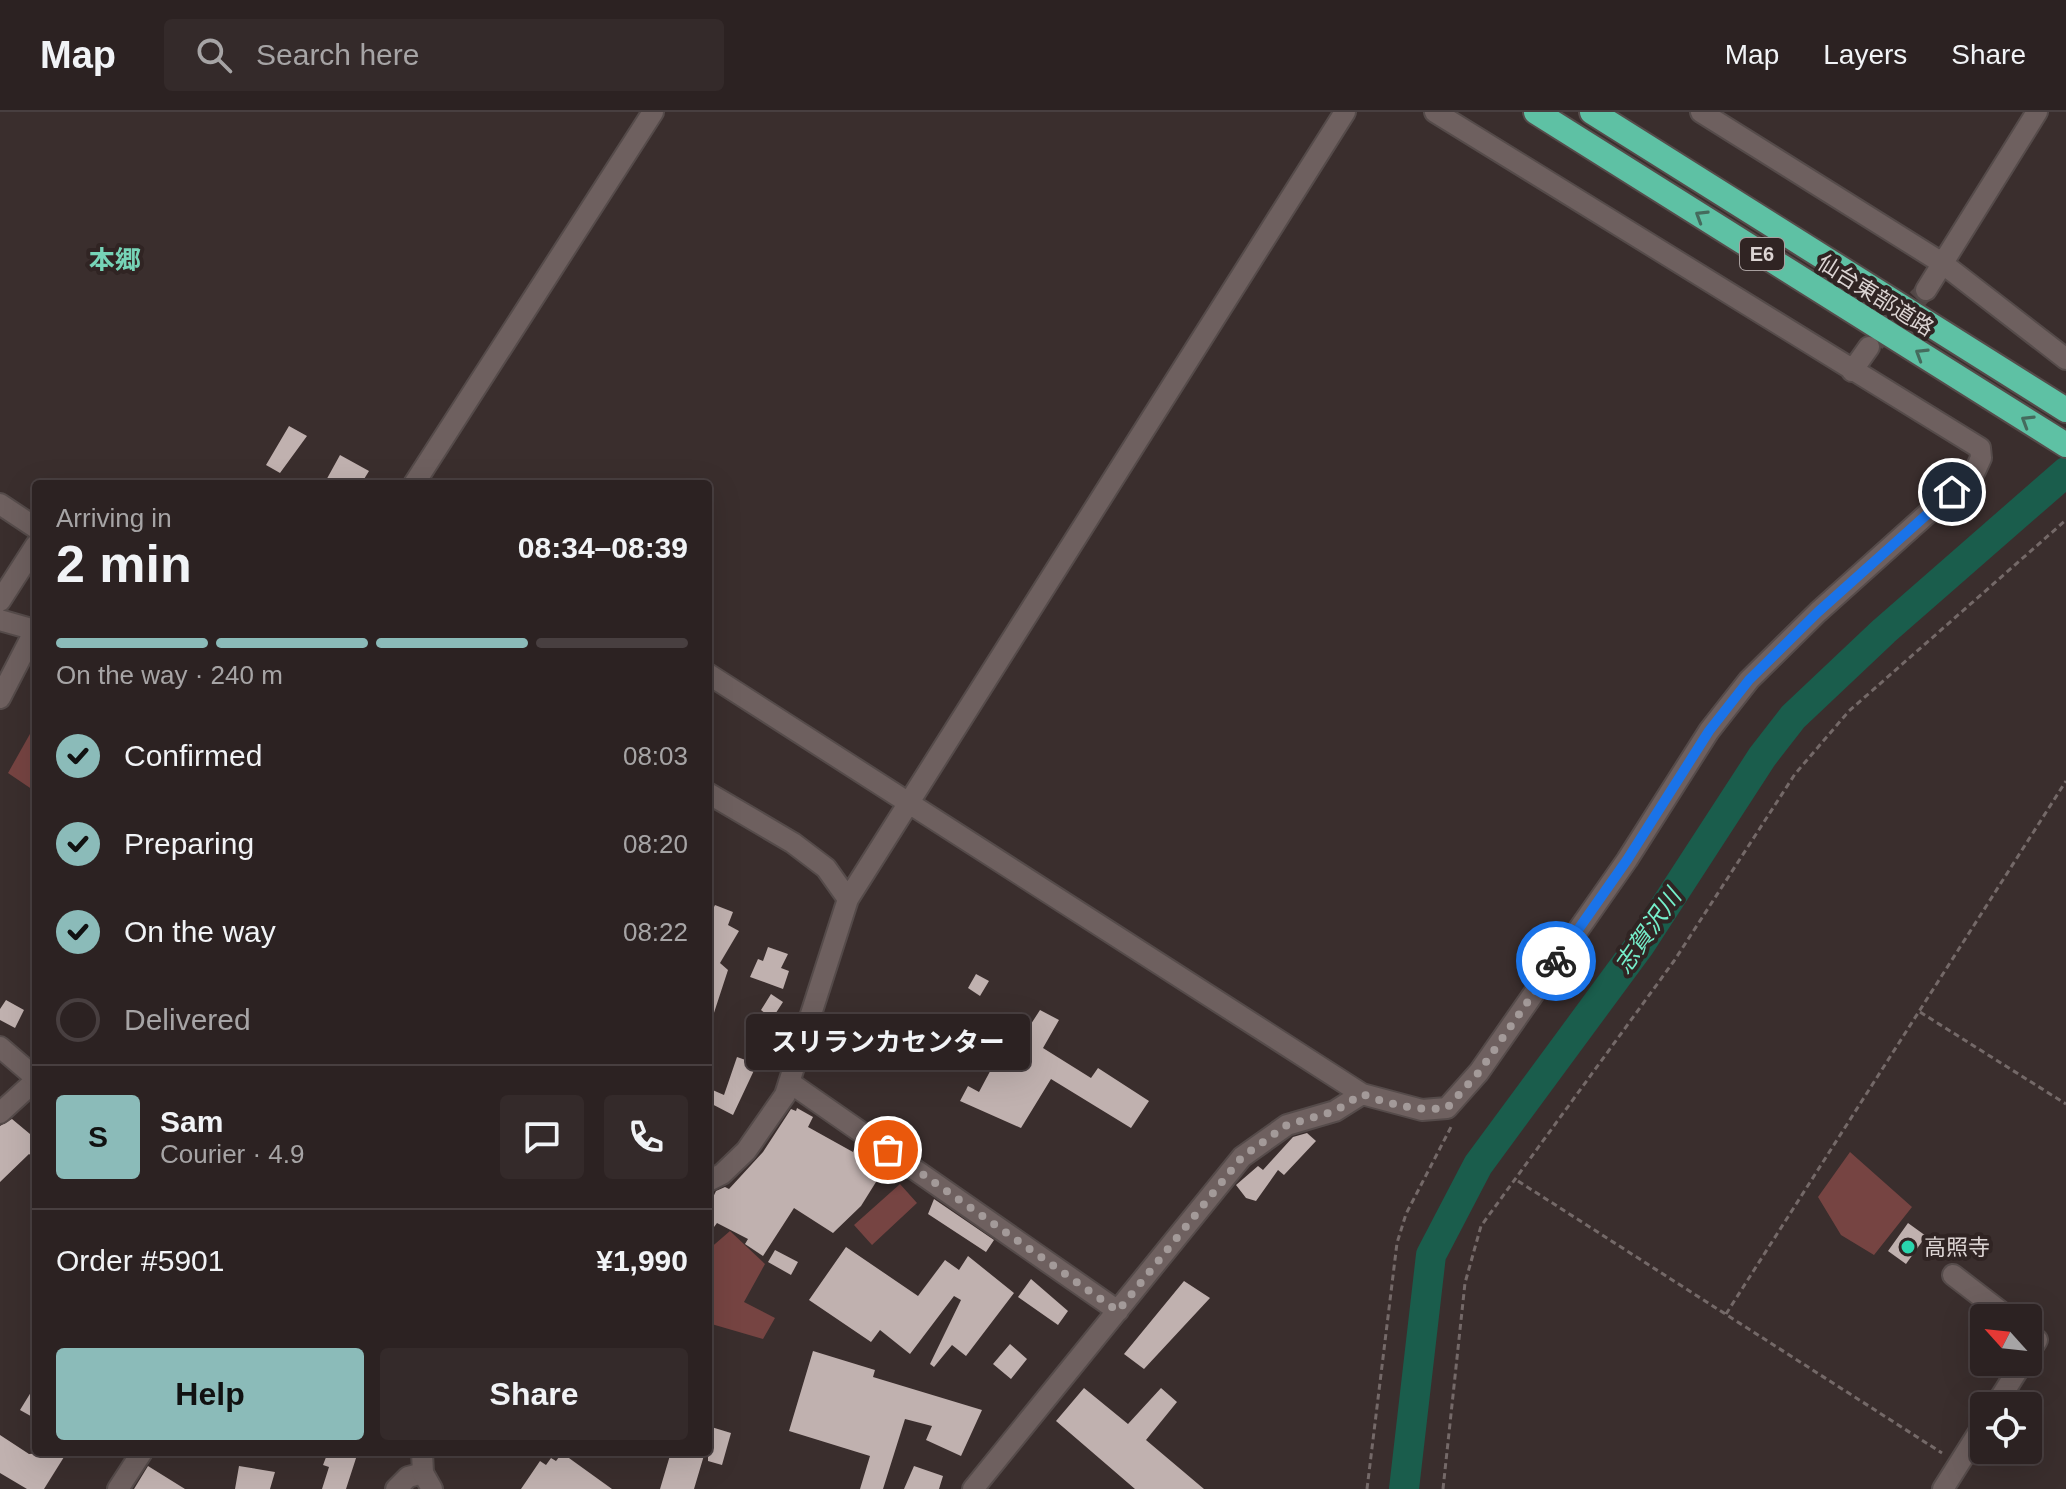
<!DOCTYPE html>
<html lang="en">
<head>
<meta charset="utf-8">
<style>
	:root { --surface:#2c2222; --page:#342a2a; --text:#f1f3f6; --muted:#a6a4a5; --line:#483f40; --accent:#8bbbb9 }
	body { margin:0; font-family:Arial,"Noto Sans JP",sans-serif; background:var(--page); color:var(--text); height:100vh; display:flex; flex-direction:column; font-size:30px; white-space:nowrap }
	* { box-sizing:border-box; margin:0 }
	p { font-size:26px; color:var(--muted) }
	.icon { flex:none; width:44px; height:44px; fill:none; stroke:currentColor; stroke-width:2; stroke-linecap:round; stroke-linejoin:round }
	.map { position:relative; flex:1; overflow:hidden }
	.panel { position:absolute; left:32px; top:368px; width:680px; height:976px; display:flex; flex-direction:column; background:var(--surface); border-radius:8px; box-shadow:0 8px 32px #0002,0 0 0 2px var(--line) }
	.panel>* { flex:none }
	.needle { width:52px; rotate:297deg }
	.buttons { position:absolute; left:1970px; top:1192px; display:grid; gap:16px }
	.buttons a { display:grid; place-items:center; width:72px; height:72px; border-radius:8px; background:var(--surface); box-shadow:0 8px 32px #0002,0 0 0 2px var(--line); font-size:40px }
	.pin { position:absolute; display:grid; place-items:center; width:68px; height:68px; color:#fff; margin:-34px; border:4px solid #fff; border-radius:50%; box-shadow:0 2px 8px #0007 }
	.courier { position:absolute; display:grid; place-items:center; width:80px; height:80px; margin:-40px; border:6px solid #1a73e8; border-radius:50%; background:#fff; color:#222; box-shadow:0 2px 10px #0007 }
	.bubble { position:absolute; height:56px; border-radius:8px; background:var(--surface); box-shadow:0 8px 32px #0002,0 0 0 2px var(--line); font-size:26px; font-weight:700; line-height:56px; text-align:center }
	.overview em { font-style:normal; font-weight:700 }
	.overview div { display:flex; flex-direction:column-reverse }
	.overview { display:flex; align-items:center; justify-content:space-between; height:136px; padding:0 24px }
	h1 { font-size:52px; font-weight:700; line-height:60px }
	.bar { display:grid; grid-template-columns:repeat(4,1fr); gap:12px 8px; align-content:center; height:96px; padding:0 24px }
	.bar i { height:10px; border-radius:6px; background:var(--line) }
	.bar .selected { background:var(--accent) }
	.bar p { grid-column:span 4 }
	.line { display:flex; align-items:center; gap:20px; padding:0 24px; border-top:2px solid var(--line) }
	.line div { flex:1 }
	.round { display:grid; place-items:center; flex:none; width:84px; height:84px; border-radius:8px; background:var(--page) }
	ol { padding:0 24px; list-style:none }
	li { display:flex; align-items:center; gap:24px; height:88px }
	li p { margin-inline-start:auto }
	li .icon { padding:8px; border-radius:50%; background:var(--accent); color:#111; stroke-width:4 }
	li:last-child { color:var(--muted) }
	li i { width:44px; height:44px; border:4px solid var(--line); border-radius:50% }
	.cta { display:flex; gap:16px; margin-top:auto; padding:16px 24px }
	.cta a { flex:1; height:92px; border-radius:8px; background:var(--accent); color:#111; font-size:32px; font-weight:700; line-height:92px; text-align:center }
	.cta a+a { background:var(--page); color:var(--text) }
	header { display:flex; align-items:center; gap:48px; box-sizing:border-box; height:112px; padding:0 40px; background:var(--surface); border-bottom:2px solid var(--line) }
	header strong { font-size:38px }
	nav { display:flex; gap:44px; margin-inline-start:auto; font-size:28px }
	.search { width:560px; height:72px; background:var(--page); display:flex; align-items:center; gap:20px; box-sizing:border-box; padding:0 28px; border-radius:8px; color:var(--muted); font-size:30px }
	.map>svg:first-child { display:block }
	.green { fill:#764442 }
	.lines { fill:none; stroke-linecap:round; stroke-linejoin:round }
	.river { stroke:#1a5d4c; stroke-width:30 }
	.building { fill:#c0b1af }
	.minor-tunnel { stroke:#524746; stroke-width:20; stroke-dasharray:20 10; stroke-linecap:butt }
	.minor-casing { stroke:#554b4a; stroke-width:24 }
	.tertiary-casing { stroke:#554b4a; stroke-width:24 }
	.motorway-casing { stroke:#554b4a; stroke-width:28 }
	.path { stroke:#746968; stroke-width:3; stroke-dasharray:6 4; stroke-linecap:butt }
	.minor { stroke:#6e605f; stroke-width:20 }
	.tertiary { stroke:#6e605f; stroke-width:20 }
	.motorway { stroke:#5ec1a4; stroke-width:24 }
	.oneway { stroke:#456b5d }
	.done { stroke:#a39a99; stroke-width:8; stroke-dasharray:0 14.4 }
	.route { stroke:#1a73e8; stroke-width:10 }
	.poi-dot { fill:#29d5ad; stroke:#302423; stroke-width:3 }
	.labels { text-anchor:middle; stroke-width:8; stroke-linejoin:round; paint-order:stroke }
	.shield { fill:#302423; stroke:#a89f9e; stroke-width:2 }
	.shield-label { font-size:20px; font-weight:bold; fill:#dcd4d3 }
	.street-label { font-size:22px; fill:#dcd4d3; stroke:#302423 }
	.poi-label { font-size:22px; fill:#dcd4d3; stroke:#302423; text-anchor:start }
	.water-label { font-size:24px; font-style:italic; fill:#75eeca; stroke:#302423 }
	.quarter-label { font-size:26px; font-weight:bold; fill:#76d4b7; stroke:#302423 }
</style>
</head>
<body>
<header>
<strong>Map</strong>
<div class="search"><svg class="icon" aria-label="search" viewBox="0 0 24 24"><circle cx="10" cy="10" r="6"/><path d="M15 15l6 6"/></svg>Search here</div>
<nav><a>Map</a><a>Layers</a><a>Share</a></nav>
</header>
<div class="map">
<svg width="2066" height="1377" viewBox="0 0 2066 1377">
	<rect width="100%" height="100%" fill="#3a2e2d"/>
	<path class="green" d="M35,613H36V680L8,661Z
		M1850,1040L1912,1095L1874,1143L1841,1123L1818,1085Z
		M900,1072L917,1091L872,1133L854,1113Z
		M730,1119L765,1152L744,1190L775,1206L763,1227L708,1211V1138Z"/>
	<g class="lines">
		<path class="river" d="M1404,1377L1431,1143L1478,1053L1640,833L1762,645L1793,605L1884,519L2066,360"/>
	</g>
	<path class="building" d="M289,314L307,324L280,361L266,353Z
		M340,343L369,359L361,372H324Z
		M715,793L733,800L728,813L739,819L720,851L728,858L711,910H708V807Z
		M768,835L788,842L781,856L789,859L783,877L750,865L758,847L763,849Z
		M976,862L989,869L980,884L968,876Z
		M771,882L783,890L772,907L761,898Z
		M6,888L24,898L15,916L0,908V897Z
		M1040,898L1059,908L1043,936L1091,966L1098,956L1149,989L1131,1016L1051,967L1021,1016L960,989L968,974L979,980L995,950L986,940L993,924L1013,931L1016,927L1020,929Z
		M737,945L757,952L733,1003L708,990V976L724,983Z
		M797,996L813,1005L808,1015L853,1040L855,1035L886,1054L861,1094L833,1121L794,1096L763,1144L745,1132L748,1127L717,1111L708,1123V1096L716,1079L725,1075L729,1077L763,1040L791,997L796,999Z
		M12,1007L36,1027V1047L29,1042L0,1070V1014Z
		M1307,1021L1316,1029L1284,1063L1278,1058L1256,1089L1246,1086L1236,1073L1258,1054L1263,1058L1293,1025Z
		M934,1087L994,1128L986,1140L928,1102Z
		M1908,1111L1926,1124L1906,1152L1888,1139Z
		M846,1135L918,1184L945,1148L959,1158L968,1144L1014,1181L966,1244L952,1233L934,1255L930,1252L961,1188L954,1184L910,1242L880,1218L871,1230L809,1188Z
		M775,1138L798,1150L791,1163L768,1150Z
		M1031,1167L1068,1199L1058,1213L1018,1185Z
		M1184,1169L1210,1186L1144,1257L1124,1242Z
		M1010,1232L1027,1247L1011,1267L993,1252Z
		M813,1239L875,1258L873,1265L982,1298L961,1344L926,1328L932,1314L905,1307L883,1377H860L870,1344L789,1319Z
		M36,1272V1307L20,1298Z
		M1084,1276L1128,1312L1161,1276L1177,1290L1146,1328L1204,1377H1135L1056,1309Z
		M708,1314L731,1321L722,1353L708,1349Z
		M0,1323L29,1342L56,1340L64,1345L44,1377H27L0,1361Z
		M328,1340H358L346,1377H322L329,1355L323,1353Z
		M671,1340H705L694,1377H660Z
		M562,1341L612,1377H521L540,1349L546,1353L551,1346L556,1349Z
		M148,1354L185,1377H134Z
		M239,1354L275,1360L270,1377H235Z
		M914,1354L943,1364L939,1377H904Z"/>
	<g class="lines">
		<path class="minor-tunnel" d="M1875,230L1926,178"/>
		<defs>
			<path id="minor" d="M1701,0L1942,151L2066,247
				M1926,178L2037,0
				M1852,259L1869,235
				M0,392L36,416
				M0,489L36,433
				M0,508L35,518L0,586
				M708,562L1362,982L1422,998L1447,996L1479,960L1627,748L1709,619L1749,568L1818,500L1975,359L1981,346L1980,336L1435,0
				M708,681L793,731L826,756L848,787
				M789,970L1118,1199
				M0,1001L36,968
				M708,1069L722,1062L746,1039L785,983L848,787L1345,0
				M1953,1163L2009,1206
				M2028,1221L2037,1228L2028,1242
				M1995,1294L2023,1250
				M118,1377L142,1340
				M396,1377L408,1365L423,1361
				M973,1377L1242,1045L1287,1013L1335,999L1362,982
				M1943,1377L1984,1312"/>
			<path id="tertiary" d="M414,372L653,0
				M0,935L36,966
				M422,1340L423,1361L432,1377"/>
			<path id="motorway" d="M1536,0L2066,333
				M1592,0L2066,298"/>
		</defs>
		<use href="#minor" class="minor-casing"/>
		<use href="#tertiary" class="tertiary-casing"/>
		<use href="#motorway" class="motorway-casing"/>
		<path class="path" d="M1920,900L2066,992
			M1518,1069L1942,1341
			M1726,1202L2066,669
			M1367,1377L1397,1131L1406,1102L1451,1015
			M1443,1377L1465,1171L1481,1114L1674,849L1795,662L1849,599L2066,408"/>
		<use href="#minor" class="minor"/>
		<use href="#tertiary" class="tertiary"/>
		<use href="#motorway" class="motorway"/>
	</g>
	<defs><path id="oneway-chevron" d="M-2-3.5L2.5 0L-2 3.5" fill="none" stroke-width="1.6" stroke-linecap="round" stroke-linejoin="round" transform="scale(2)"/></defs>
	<g class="oneway">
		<use href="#oneway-chevron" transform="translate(1701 104) rotate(-148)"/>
		<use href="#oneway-chevron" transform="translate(1921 242) rotate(-148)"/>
		<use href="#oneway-chevron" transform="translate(2027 309) rotate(-148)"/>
	</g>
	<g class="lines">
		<path class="done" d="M888,1038L1118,1199L1242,1045L1287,1013L1335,999L1362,982C1392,993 1416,999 1447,996L1479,960L1556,849"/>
		<path class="route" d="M1556,849L1627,748L1709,619L1749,568L1818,500L1952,380"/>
	</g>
	<circle class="poi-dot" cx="1908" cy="1135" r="8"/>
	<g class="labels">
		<rect class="shield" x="1740" y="126" width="44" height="32" rx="6"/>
		<g class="shield-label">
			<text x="1762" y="149">E6</text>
		</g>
		<g class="street-label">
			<text transform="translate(1876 183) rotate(32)" y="8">仙台東部道路</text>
		</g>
		<g class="poi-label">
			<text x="1924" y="1143">高照寺</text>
		</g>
		<g class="water-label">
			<text transform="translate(1648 819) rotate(-55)" y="8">志賀沢川</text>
		</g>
		<g class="quarter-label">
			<text x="115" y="157">本郷</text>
		</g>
	</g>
</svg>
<div class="buttons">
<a><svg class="needle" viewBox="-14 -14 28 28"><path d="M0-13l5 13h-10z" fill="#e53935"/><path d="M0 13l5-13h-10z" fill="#a6a4a5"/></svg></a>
<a><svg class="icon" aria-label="locate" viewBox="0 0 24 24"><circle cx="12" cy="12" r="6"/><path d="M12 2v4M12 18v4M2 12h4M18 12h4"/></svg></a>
</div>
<div class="pin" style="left:888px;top:1038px;background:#ea580c"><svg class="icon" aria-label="bag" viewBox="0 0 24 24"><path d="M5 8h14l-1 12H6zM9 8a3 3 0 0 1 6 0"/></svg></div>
<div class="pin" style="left:1952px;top:380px;background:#1f2937"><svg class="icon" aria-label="home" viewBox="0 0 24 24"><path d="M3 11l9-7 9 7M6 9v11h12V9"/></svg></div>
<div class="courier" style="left:1556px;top:849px"><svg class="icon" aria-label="bike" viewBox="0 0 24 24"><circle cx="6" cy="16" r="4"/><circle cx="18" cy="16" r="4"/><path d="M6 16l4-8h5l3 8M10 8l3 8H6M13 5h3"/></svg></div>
<div class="bubble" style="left:746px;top:902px;width:284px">スリランカセンター</div>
<section class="panel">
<div class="overview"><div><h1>2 min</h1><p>Arriving in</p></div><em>08:34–08:39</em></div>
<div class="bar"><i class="selected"></i><i class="selected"></i><i class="selected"></i><i></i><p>On the way · 240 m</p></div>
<ol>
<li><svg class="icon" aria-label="check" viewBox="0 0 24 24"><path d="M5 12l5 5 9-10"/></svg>Confirmed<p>08:03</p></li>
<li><svg class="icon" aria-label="check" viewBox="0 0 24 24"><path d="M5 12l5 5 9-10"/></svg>Preparing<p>08:20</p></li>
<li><svg class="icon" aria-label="check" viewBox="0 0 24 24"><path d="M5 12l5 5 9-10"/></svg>On the way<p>08:22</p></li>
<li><i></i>Delivered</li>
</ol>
<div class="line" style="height:144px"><b class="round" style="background:var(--accent);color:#111">S</b><div><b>Sam</b><p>Courier · 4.9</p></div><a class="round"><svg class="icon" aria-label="chat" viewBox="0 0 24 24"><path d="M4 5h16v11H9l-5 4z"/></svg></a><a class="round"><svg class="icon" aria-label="phone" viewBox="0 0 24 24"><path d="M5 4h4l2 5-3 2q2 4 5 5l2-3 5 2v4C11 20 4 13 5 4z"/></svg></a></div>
<div class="line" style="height:104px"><div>Order #5901</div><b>¥1,990</b></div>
<div class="cta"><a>Help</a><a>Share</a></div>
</section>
</div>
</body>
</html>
